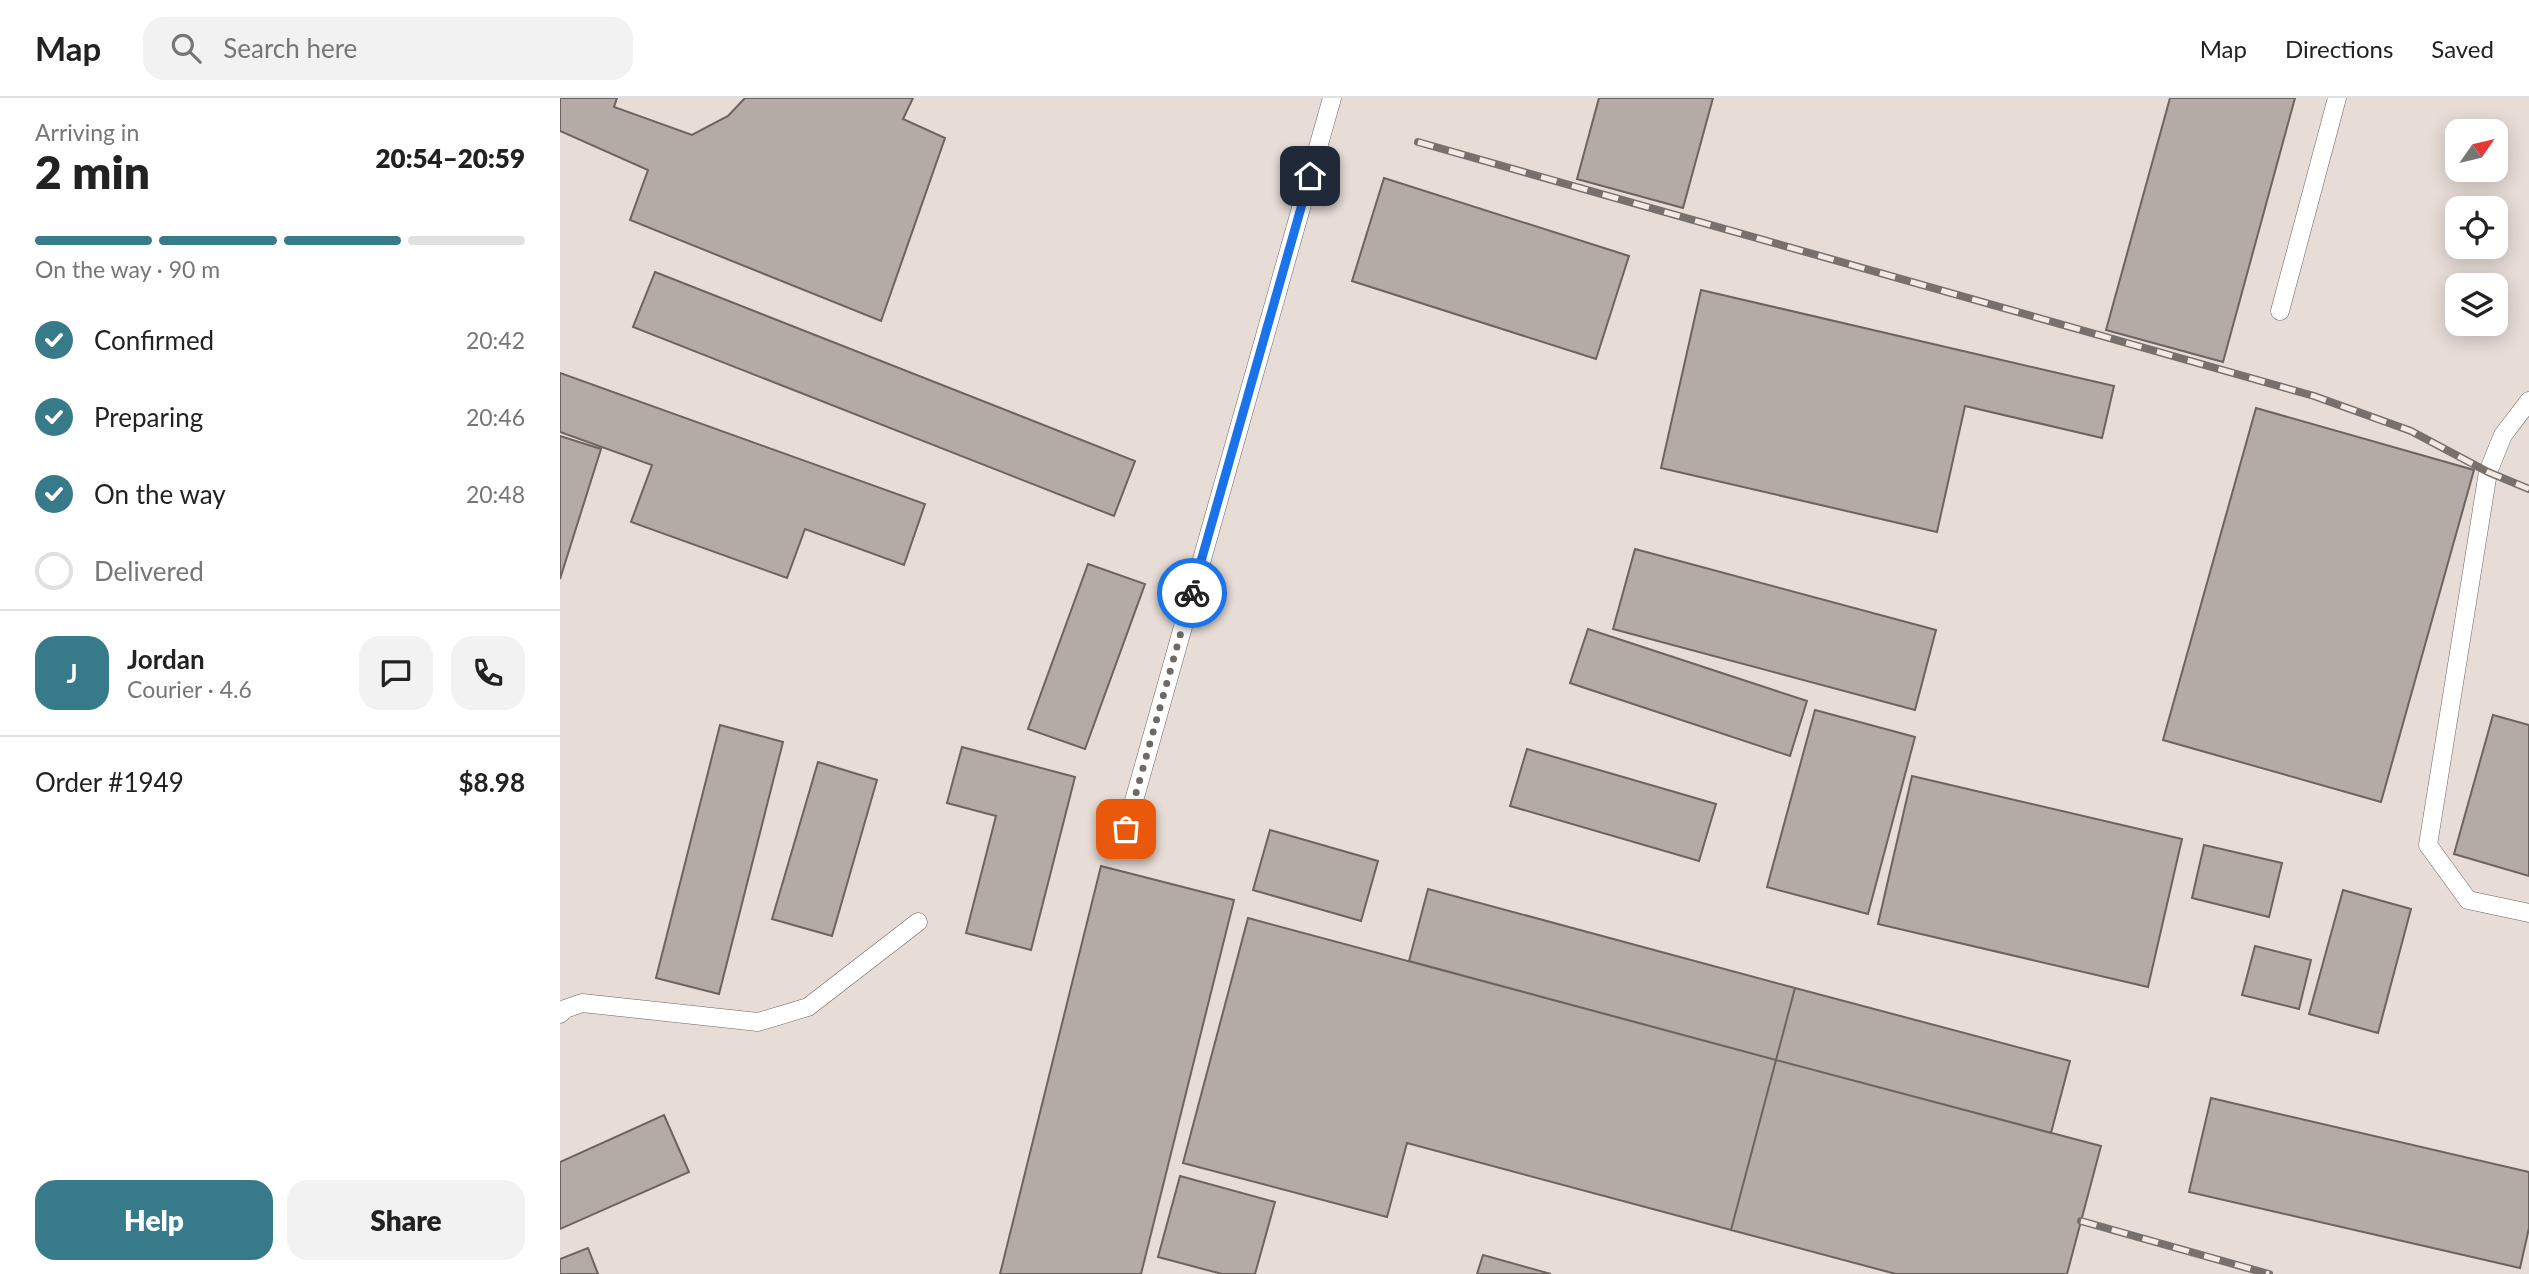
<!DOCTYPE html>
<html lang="en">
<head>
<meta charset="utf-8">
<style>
	:root { --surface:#fff; --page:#f2f2f2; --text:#222; --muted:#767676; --line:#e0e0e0; --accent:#377b8b }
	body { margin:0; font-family:Lato,sans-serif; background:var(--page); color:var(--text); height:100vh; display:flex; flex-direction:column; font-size:26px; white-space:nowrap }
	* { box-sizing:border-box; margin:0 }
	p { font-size:23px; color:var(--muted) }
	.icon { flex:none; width:38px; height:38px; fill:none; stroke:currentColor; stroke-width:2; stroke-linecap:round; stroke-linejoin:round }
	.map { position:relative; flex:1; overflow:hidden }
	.drawer { display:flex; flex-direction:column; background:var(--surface); width:560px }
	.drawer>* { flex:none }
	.needle { width:46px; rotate:56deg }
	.buttons { position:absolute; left:1885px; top:21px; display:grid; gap:14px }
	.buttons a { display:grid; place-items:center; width:63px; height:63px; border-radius:14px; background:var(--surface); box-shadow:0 4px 18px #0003; font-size:35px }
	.pin { position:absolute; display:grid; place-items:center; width:60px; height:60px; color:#fff; margin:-30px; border-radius:14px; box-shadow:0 4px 10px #0006 }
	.courier { position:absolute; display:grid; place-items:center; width:70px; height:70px; margin:-35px; border:5px solid #1a73e8; border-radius:50%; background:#fff; color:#222; box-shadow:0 2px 9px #0007 }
	.summary em { font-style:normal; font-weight:800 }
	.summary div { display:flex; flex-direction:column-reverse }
	.summary { display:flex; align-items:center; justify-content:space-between; height:119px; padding:0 35px }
	h1 { font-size:46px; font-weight:800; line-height:52px }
	.bar { display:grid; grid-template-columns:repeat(4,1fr); gap:10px 7px; align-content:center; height:84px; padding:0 35px }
	.bar i { height:9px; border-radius:5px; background:var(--line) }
	.bar .active { background:var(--accent) }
	.bar p { grid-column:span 4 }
	.line { display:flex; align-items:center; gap:18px; padding:0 35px; border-top:2px solid var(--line) }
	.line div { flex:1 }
	.round { display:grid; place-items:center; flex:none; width:74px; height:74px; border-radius:21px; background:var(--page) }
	ol { padding:0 35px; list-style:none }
	li { display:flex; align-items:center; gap:21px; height:77px }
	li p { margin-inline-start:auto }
	li .icon { padding:7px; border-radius:50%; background:var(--accent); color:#fff; stroke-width:4 }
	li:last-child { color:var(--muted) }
	li i { width:38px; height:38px; border:4px solid var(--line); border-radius:50% }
	.button { display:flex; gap:14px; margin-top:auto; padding:14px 35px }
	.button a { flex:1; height:80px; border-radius:21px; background:var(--accent); color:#fff; font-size:28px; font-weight:800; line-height:80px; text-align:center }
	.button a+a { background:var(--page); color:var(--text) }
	header { display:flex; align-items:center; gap:42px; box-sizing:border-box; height:98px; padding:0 35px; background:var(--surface); border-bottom:2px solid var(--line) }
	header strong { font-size:33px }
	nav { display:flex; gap:38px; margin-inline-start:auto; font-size:24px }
	.search { width:490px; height:63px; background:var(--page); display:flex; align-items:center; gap:18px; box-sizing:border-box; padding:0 24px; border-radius:21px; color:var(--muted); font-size:26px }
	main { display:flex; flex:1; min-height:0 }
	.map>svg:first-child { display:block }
	.building { fill:#b5aba6; stroke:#6d635f; stroke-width:2 }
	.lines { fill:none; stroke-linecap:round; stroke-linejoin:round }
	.service-casing { stroke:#6d645f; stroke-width:19 }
	.service { stroke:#fff; stroke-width:18 }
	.rail-casing { stroke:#77706d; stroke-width:8 }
	.rail { stroke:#f4e9e3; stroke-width:5; stroke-dasharray:16; stroke-linecap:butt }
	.done { stroke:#706a66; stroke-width:7; stroke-dasharray:0 12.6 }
	.route { stroke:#1a73e8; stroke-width:9 }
</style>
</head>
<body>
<header>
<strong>Map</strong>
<div class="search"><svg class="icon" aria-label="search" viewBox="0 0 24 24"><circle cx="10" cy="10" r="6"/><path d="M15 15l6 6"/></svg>Search here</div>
<nav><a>Map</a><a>Directions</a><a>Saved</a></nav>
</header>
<main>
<section class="drawer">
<div class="summary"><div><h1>2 min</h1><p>Arriving in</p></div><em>20:54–20:59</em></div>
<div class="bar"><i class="active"></i><i class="active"></i><i class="active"></i><i></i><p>On the way · 90 m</p></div>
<ol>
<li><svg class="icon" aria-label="check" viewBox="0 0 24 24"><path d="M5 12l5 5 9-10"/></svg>Confirmed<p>20:42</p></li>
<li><svg class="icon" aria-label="check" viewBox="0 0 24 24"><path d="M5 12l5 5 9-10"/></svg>Preparing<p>20:46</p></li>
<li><svg class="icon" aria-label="check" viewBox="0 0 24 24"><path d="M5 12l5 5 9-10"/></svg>On the way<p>20:48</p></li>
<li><i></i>Delivered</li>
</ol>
<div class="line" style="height:126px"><b class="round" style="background:var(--accent);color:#fff">J</b><div><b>Jordan</b><p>Courier · 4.6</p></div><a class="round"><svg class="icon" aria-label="chat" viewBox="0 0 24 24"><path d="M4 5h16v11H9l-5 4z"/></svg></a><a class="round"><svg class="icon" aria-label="phone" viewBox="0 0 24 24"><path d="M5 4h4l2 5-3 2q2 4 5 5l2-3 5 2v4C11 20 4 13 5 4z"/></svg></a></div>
<div class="line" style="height:91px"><div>Order #1949</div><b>$8.98</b></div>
<div class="button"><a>Help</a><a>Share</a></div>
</section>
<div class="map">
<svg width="1969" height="1176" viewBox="0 0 1969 1176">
	<rect width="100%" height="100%" fill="#e7dcd6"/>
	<path class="building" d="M0,0H57L54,9L132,37L168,18L185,0H353L343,21L385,40L321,223L70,122L88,72L0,33Z
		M1039,0H1153L1123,110L1017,81Z
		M1610,0H1735L1663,264L1546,232Z
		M824,80L1069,158L1036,261L792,183Z
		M95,174L575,363L554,418L73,229Z
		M1141,192L1554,288L1542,340L1405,308L1377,434L1101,370Z
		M0,275L365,406L344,467L245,431L227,480L71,424L92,367L0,334Z
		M1696,310L1914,372L1821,704L1603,642Z
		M0,338L41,351L0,481Z
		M1075,451L1376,532L1355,612L1053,531Z
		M528,466L585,486L525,651L468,631Z
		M1028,531L1247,603L1230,658L1010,585Z
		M1255,612L1355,639L1308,816L1207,789Z
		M1933,617L1969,627V778L1894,756Z
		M160,627L223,644L159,896L96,880Z
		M402,649L515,679L471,852L406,835L436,718L387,705Z
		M967,651L1156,706L1139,763L950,708Z
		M258,664L317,682L272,838L212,821Z
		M1352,678L1622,741L1588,889L1318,826Z
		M710,732L818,763L801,823L693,792Z
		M1644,747L1722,765L1709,819L1632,800Z
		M541,768L674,802L581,1176H440Z
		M868,791L1235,890L1216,962L849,863Z
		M1783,792L1851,811L1818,935L1749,916Z
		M688,820L1216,962L1171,1132L847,1045L827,1119L623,1065Z
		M1695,848L1751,862L1739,911L1682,897Z
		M1235,890L1510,963L1491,1035L1216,962Z
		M1216,962L1541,1048L1507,1176H1336L1171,1132Z
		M1651,1000L1969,1074V1130L1960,1170L1629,1094Z
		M104,1017L129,1074L0,1131V1064Z
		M620,1078L715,1104L695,1176H662L598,1159Z
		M28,1150L38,1176H0V1161Z
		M923,1157L991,1176H917Z"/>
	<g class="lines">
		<defs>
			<path id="service" d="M1720,213L1777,0
				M1969,303L1943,337L1928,374L1868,747L1908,802L1969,815
				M566,731L772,0
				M0,916L5,911L22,905L198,924L248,909L358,824"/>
		</defs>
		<use href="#service" class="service-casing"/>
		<use href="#service" class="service"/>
		<defs>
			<path id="rail" d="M858,44L1754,298L1851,333L1928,374L1969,391
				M1521,1123L1709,1176"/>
		</defs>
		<use href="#rail" class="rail-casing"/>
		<use href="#rail" class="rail"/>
	</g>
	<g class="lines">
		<path class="done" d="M566,731L632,495"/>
		<path class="route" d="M632,495L750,78"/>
	</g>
</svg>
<div class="buttons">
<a><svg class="needle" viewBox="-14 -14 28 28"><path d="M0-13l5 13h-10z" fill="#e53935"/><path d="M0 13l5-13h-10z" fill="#767676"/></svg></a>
<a><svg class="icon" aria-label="locate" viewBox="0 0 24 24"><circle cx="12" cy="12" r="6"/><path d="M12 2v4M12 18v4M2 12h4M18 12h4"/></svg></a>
<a><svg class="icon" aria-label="layers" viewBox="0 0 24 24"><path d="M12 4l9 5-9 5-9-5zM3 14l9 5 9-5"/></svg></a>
</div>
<div class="pin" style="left:566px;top:731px;background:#ea580c"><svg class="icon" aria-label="bag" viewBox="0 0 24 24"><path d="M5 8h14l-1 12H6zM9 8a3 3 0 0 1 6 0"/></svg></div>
<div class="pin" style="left:750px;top:78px;background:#1f2937"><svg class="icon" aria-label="home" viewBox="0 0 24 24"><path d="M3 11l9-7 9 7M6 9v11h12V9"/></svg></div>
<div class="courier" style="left:632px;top:495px"><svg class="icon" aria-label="bike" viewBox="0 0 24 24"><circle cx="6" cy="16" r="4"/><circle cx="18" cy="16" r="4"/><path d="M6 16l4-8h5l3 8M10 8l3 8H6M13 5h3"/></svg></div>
</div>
</main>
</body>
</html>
